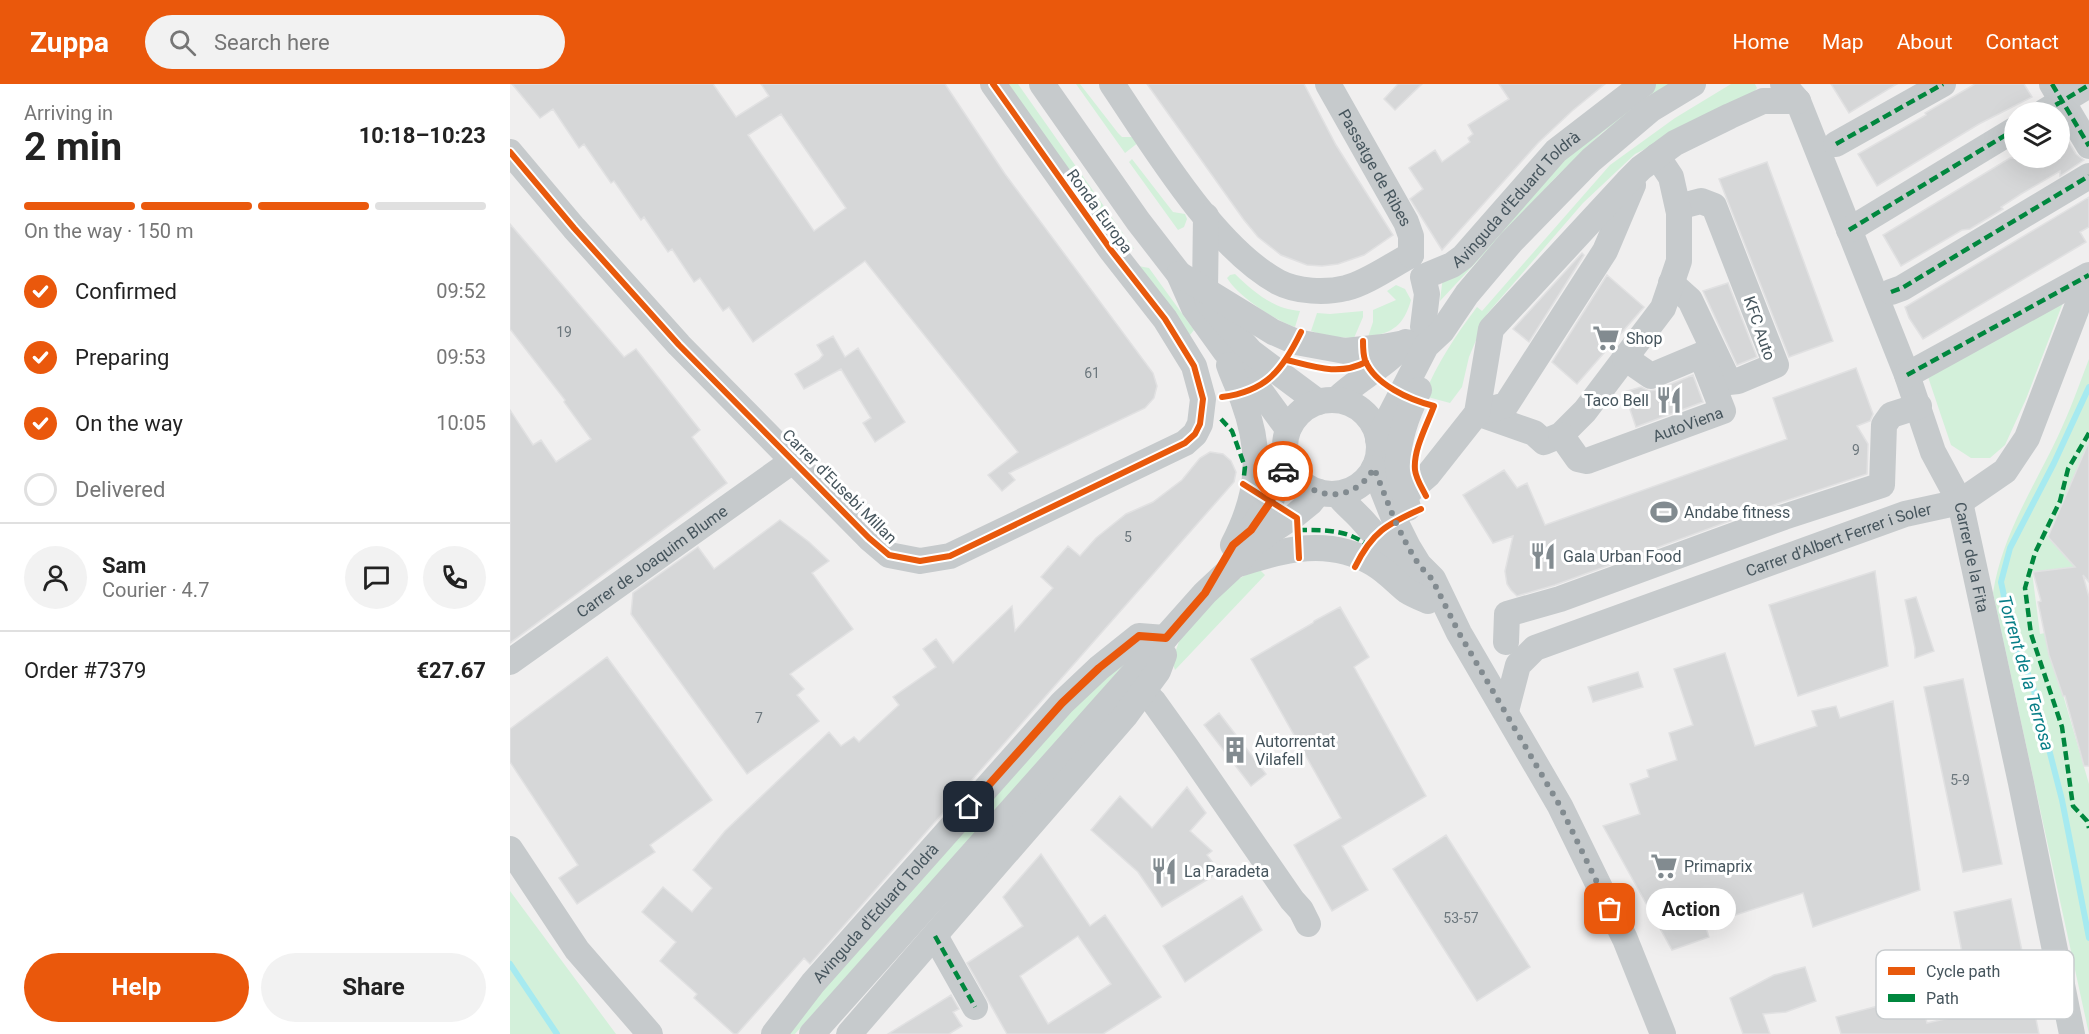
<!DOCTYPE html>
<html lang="en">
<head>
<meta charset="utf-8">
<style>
	:root { --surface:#fff; --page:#f2f2f2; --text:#222; --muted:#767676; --line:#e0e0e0; --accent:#ea580c }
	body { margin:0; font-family:Roboto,sans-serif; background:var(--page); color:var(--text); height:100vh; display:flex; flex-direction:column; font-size:22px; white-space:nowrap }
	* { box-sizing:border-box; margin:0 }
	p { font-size:20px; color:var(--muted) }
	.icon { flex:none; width:33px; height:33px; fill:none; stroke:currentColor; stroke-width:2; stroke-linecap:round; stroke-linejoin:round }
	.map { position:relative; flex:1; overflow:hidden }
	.panel { display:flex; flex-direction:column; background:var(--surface); width:510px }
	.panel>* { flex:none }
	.tools { position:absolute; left:1494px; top:18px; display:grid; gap:12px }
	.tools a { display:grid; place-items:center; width:66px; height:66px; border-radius:50%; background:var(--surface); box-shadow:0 6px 24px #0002; font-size:30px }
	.pin { position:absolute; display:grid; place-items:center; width:51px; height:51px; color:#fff; margin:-26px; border-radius:12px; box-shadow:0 3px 9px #0006 }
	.courier { position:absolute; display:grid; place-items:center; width:60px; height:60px; margin:-30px; border:4px solid #ea580c; border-radius:50%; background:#fff; color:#222; box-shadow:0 2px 8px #0007 }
	.bubble { position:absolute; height:42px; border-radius:21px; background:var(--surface); box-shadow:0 6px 24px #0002; font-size:20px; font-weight:700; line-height:42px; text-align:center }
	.overview em { font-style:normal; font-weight:700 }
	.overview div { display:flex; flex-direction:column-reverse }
	.overview { display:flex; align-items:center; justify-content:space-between; height:102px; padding:0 24px }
	h1 { font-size:39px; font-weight:700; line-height:45px }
	.bar { display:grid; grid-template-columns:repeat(4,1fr); gap:9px 6px; align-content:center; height:72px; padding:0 24px }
	.bar i { height:8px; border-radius:4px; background:var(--line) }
	.bar .active { background:var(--accent) }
	.bar p { grid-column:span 4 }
	.line { display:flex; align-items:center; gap:15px; padding:0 24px; border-top:2px solid var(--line) }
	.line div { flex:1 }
	.round { display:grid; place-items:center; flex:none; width:63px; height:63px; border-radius:32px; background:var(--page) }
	ol { padding:0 24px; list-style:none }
	li { display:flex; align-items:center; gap:18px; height:66px }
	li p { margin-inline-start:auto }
	li .icon { padding:6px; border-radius:50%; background:var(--accent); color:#fff; stroke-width:4 }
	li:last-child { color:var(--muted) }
	li i { width:33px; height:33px; border:3px solid var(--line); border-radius:50% }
	.action { display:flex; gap:12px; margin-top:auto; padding:12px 24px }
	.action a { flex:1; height:69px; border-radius:36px; background:var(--accent); color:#fff; font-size:24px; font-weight:700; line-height:69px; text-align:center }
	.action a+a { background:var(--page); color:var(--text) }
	header { display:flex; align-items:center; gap:36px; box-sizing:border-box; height:84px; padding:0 30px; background:var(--accent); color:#fff }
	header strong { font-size:28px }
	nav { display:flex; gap:33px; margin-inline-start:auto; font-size:21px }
	.search { width:420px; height:54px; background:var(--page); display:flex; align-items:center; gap:15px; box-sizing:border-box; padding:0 21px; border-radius:33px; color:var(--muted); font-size:22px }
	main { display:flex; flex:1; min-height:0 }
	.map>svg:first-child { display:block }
	.green { fill:#d3f0da }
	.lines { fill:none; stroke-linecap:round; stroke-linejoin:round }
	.stream { stroke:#a6eaf0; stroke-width:6 }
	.building { fill:#d6d7d8; stroke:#e1e1e2; stroke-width:1.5; fill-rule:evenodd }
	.minor { stroke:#c6cacc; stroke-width:26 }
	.quiet { stroke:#00873e; stroke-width:4.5; stroke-dasharray:9 4.5; stroke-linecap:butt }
	.cycleway-casing { stroke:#fff; stroke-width:10 }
	.cycleway { stroke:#e8590c; stroke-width:6 }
	.done { stroke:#828b90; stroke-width:6; stroke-dasharray:0 10.8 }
	.route { stroke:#ea580c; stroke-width:8 }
	.labels { text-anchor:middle; stroke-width:6; stroke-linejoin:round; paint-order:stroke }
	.number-label { font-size:14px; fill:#6c777d }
	.street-label { font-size:16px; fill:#46555d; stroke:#fff }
	.poi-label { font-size:16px; fill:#46555d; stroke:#fff; text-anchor:start }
	.water-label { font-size:18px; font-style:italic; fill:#097f88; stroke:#fff }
	.key { fill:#fff; stroke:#c8ccce; stroke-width:1.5 }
	.key-label { font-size:16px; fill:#46555d }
</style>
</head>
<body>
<header>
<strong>Zuppa</strong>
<div class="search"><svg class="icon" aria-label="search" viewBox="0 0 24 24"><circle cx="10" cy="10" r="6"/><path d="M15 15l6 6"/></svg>Search here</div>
<nav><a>Home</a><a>Map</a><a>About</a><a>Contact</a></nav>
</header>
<main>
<section class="panel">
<div class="overview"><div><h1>2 min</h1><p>Arriving in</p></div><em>10:18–10:23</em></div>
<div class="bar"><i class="active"></i><i class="active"></i><i class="active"></i><i></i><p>On the way · 150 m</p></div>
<ol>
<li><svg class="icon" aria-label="check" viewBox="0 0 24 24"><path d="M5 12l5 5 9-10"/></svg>Confirmed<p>09:52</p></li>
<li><svg class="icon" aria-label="check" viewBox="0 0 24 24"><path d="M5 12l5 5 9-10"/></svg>Preparing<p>09:53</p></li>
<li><svg class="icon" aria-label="check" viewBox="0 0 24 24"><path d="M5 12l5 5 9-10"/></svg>On the way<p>10:05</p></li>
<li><i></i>Delivered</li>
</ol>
<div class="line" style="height:108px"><a class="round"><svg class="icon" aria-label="person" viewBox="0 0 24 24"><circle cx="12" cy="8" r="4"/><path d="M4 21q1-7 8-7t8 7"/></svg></a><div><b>Sam</b><p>Courier · 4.7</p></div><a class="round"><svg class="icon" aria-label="chat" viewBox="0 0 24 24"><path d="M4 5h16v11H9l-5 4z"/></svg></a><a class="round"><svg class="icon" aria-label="phone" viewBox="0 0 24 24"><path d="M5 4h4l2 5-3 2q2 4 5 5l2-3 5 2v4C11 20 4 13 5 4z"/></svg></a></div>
<div class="line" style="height:78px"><div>Order #7379</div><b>€27.67</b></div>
<div class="action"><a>Help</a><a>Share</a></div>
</section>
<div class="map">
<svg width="1579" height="950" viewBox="0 0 1579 950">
	<rect width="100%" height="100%" fill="#f0efef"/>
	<path class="green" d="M496,0H508L624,165L612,162Z
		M566,0H570L608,49L612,53H625L629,58L615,69Z
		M1143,0H1161L1093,48L1046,93L930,217L933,192L1056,71Z
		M1221,0H1245L1247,4L1241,12L1125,70L1073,119L977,230L959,273L952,303L940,319L914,312C927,279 946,251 967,223L972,227L1100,81L1165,34Z
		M622,75L663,128L675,130L677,135L674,143L668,146L619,78Z
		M623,181L639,184L684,246L680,251Z
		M725,190C744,208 763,225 790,227L785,243C764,236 728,212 717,194L720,191Z
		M886,201L895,205L901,216C894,241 883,249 858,253L863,238V226L886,216L877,207Z
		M1554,216L1516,315L1495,361L1480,374H1461L1441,361L1417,290Z
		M853,227V233L844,254L820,253L801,247L807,229L820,230Z
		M1579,275V360L1559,408L1537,451L1568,485L1522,488L1530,550L1535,549L1579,700V950L1483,509C1492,451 1523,405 1548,352C1560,327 1569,301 1579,275Z
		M748,484L755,491L665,586L662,577L671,552L709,506Z
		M630,562L507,703L285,950H273L516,669Z
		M0,807L106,950H0Z"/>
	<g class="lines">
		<path class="stream" d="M1579,303L1544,379L1500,464L1491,498L1504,559L1522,599L1552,716L1579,854
			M0,880L47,950"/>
	</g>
	<path class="building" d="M2,0H203L226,33L259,12L251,0H435L495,90L643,289L647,302L644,314L635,324L499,389L505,396L492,407L478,391L508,368L355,177L243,258L219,223L213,227L190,194L184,198L162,165L158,168L134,133L131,136L104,97L101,99L74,60L69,64L43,25L30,34ZM271,30L336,124L304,147L238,51Z
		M637,0H794L826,61L883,151L854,171L828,180L812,182L797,181L771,171L748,153L734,136Z
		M888,0H912L885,26L874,15Z
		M989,0H1095L1062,27L1028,59L932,166L900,115L913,105L899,84L925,66L932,78L960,58L958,54L963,50L958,41L999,15Z
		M1321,0H1387L1339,29Z
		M1465,0H1514L1522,13L1469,40L1367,102L1348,70L1416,31L1415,29Z
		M1550,44L1566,70L1574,76L1550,92V87L1511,110L1491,123L1493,125L1460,145L1452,146L1391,182L1373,151L1500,74H1550Z
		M1257,78L1323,257L1279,273L1209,95Z
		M1579,113V143L1570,148L1576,158L1413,255L1399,234L1395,223Z
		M0,140L114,273L126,265L190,346L182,353L217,399L0,559V326L23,361L31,356L46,378L81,355L54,318L55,316L0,245Z
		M1072,169L1074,171L1019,258L1003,245Z
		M1097,191L1134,223L1067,300L1042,278Z
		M1218,199L1247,273L1227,281L1193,207Z
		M323,252L335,273L348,264L395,338L365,358L353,339L361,334L331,285L294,305L285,290L309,276L313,271L307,261Z
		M1346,284L1363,330L1360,337L1347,342L1358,360L1357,390L1269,419L1045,501L1007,512L1001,506L997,500L995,487L1003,452L983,459L953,411L994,386L1007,404L1017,399L1035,441L1277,355L1263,314Z
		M1183,291L1193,318L1126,343L1114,308L1131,303L1139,307L1146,306Z
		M1579,357V498L1573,491L1579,513V682H1574L1555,612H1553L1539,571L1528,518L1531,517L1523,488L1565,483L1538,453Z
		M700,368L713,370L721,377L726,388L724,398L300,880L294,874L227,950H224L184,914L187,910L150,877L166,858L132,828L153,803L182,828L202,804L183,786L215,747L319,648L331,662L344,653L349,658L389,621L383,613L426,583L413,565L426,555L443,579L502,522L505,547L543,504L531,493L558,462L570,472L586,454L616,430L643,418L672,396L690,374Z
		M270,436L299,458L319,477L302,489L343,545L280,590L294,605L287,611L309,637L237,690L121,530L122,520L123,509L188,463L204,485Z
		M1365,487L1378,582L1288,612L1259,521Z
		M1406,513L1424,567L1405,574V564L1395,516Z
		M830,523L859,573L844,583L916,712L832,762L858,806L822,827L784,761L831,734L741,575L803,539L804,537Z
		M1215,569L1245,662L1307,642L1302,627L1326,622L1330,634L1383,617L1410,806L1303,843L1293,809L1195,841L1199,853L1162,866L1093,742L1130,730L1120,700L1139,693L1137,686L1167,676L1159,649L1183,641L1164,585Z
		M97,573L202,716L140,761L145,768L67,820L49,794L68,781L0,678V645Z
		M1128,588L1133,603L1083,618L1078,603Z
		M1453,595L1492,780L1453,788L1414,603Z
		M709,629L756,690L741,702L694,641Z
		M677,703L696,729L680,747L702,767L697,771L710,788L652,823L628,788L581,746L610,712L642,744Z
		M936,751L1020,883L967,917L883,785Z
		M531,770L580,842L595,831L651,913L593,950H497L457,879L513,842L493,813ZM568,852L601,900L538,940L510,892Z
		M732,812L752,846L675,898L653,862Z
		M1501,815L1516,886L1443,901L1440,881L1454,878L1444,828Z
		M1295,883L1306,917L1276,928L1253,930L1260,950H1233L1220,914L1264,891Z
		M441,911L449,925L443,928L452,942L439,950H378Z
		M1410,911L1417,939L1522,915L1529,950H1331L1326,933Z"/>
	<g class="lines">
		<g class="minor">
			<path d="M532,0L628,137L669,190L684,224L715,267L729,278L778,345"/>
			<path d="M602,0C643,61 704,163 768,198C787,208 816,209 836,204C855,200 882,181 901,171"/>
			<path id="s1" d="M818,0L896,138L901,152V171"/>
			<path id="s2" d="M1273,0L1288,17L1397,291L1423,368L1450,418L1511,699L1562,950"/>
			<path d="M1542,0L1579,62"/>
			<path d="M1534,28L1579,1"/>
			<path d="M1326,60L1433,0"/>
			<path d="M0,68L64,144L169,261L359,454L379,471L410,477L440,472L675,359L685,350L690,340L693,315L684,282L655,235L601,166L483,0"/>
			<path d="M696,132L695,207L699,220L741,268L808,318"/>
			<path d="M1339,146L1504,46"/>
			<path d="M669,190L763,248L786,258L835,267L873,263L895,259"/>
			<path d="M1161,199L1180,216L1219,298L1228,297L1266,281L1204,122L1191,117L1168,123"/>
			<path d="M1381,208L1392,204L1579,92"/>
			<path id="s3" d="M913,243L917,210L913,193L942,181L953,173L1046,67L1133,0"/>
			<path d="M719,281C723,293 729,304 733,316C753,370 749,411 723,461"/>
			<path d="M1397,291L1579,191"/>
			<path d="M826,316C847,295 876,282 896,258"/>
			<circle cx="822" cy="363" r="47"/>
			<path d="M967,329L1024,349L1034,358L1051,351L1075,327L1153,224L1169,177V129L1161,93L1147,72"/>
			<path d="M967,329L996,321L1095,167L1123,101"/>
			<path id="s4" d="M1051,351L1068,375L1077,377L1213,327L1191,271L1141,292L1115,274"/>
			<path d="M868,355L916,262L932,247L957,210L1001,158L1081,76L1140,26L1183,0"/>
			<path d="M864,384L885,437L898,463L909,481L923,495L949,549L1050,722L1115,855L1153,950"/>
			<path d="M827,410C835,420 844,427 853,437C870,456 886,475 901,495"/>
			<path d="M895,411L918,391L967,329L981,245L1117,98L1131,84L1165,59L1220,32L1253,17H1288"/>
			<path d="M898,424C895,410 889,396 888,382C887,357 898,328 909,306"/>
			<path d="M740,447L761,417L776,376"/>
			<path d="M729,480C774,465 820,453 864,480C876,487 886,498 897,507C903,511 911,514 918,517"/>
			<path d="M996,558L997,530L1050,515L1274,433L1372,401L1374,341L1381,331L1409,322"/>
			<path id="s5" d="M0,578L284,376"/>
			<path d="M633,607L644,618L677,664L782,816L791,826L798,840"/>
			<path id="s6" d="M996,627L1008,581L1025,564L1395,430L1450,418L1495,387L1517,354L1566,226L1574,201L1579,193"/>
			<path d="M0,765L67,866L140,950"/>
			<path d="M425,852L465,923"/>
			<path id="s7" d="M264,950L303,899L552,619L589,584L629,552L655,554"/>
			<path d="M302,950L695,509L725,481L745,458L784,432L800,419L809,408"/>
			<path d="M339,950L615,632L648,587L654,571"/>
		</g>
		<path class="quiet" d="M1542,0L1579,62
			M1534,28L1579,1
			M1326,60L1433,0
			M1339,146L1504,46
			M1381,208L1392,204L1579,92
			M1397,291L1579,191
			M711,335L722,347L735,383L733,400L739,403
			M1579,349L1558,385L1550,417L1525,469L1515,504L1521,550L1552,643L1563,722L1577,737L1579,744
			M788,446C812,446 837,445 857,461
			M425,852L465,923"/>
		<defs>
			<path id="cycleway" d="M0,68L64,144L169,261L359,454L379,471L410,477L440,472L675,359L685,350L690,340L693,315L684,282L655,235L601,166L483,0
				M853,257C853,263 853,270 855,276C865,301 900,316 924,322C917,341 903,366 905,386C906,395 912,404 916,412
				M777,276C805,283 829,292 856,278
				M712,313C756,307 772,287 791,248
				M733,400L787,434L789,474
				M845,483C862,448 877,440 911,425"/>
		</defs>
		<use href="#cycleway" class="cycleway-casing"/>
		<use href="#cycleway" class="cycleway"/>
	</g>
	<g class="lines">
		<path class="done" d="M773,387L776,376C792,416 842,424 864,384L885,437L898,463L909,481L922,495L949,549L1050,722L1100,825"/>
		<path class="route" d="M459,723L552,619L589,584L629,552L656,554L695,509L723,461L741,446L761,417L773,387"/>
	</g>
	<defs>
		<symbol id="supermarket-bare" viewBox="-9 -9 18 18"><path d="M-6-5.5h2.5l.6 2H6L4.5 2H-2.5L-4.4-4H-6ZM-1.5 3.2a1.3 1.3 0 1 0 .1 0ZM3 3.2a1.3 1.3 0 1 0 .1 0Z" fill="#828b90" stroke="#fff" stroke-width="2.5" paint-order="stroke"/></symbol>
		<symbol id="restaurant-bare" viewBox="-9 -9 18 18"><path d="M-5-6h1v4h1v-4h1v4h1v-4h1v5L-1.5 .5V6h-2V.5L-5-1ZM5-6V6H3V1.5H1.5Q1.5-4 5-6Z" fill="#828b90" stroke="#fff" stroke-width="2.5" paint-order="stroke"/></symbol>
		<symbol id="stadium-bare" viewBox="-9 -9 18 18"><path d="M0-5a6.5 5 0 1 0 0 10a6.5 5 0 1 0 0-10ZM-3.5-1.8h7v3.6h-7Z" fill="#828b90" stroke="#fff" stroke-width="2.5" paint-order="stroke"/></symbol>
		<symbol id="building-bare" viewBox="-9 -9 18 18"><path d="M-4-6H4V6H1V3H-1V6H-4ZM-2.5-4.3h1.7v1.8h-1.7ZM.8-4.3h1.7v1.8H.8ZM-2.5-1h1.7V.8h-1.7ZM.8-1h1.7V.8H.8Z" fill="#828b90" stroke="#fff" stroke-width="2.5" paint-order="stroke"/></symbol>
	</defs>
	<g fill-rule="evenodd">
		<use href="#supermarket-bare" x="1077" y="235" width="38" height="38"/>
		<use href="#restaurant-bare" x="1140" y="297" width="38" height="38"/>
		<use href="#stadium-bare" x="1135" y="409" width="38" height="38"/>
		<use href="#restaurant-bare" x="1014" y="453" width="38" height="38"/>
		<use href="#building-bare" x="706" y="647" width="38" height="38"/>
		<use href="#supermarket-bare" x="1135" y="763" width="38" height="38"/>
		<use href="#restaurant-bare" x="635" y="768" width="38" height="38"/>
	</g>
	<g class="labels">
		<g class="number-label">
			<text x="54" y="253">19</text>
			<text x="582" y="294">61</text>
			<text x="1346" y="371">9</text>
			<text x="618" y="458">5</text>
			<text x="249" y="639">7</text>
			<text x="1450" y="701">5-9</text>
			<text x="951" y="839">53-57</text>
		</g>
		<g class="street-label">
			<text dy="6" stroke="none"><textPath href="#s1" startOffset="96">Passatge de Ribes</textPath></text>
			<text dy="6" stroke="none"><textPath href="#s3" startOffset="174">Avinguda d'Eduard Toldrà</textPath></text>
			<text transform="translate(590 127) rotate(54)" y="6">Ronda Europa</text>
			<text transform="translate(1250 244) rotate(71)" y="6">KFC Auto</text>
			<text dy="6" stroke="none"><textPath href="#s4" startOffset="146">AutoViena</textPath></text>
			<text transform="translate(330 402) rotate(45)" y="6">Carrer d'Eusebi Millan</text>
			<text dy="6" stroke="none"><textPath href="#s6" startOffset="394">Carrer d'Albert Ferrer i Soler</textPath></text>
			<text dy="6" stroke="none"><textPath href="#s2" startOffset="512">Carrer de la Fita</textPath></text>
			<text dy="6" stroke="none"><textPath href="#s5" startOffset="174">Carrer de Joaquim Blume</textPath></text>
			<text dy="6" stroke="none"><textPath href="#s7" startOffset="158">Avinguda d'Eduard Toldrà</textPath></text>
		</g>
		<g class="poi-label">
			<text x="1116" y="260">Shop</text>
			<text x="1139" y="322" text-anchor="end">Taco Bell</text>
			<text x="1174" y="434">Andabe fitness</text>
			<text x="1053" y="478">Gala Urban Food</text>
			<text x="745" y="663">Autorrentat<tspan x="745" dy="18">Vilafell</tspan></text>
			<text x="1174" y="788">Primaprix</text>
			<text x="674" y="793">La Paradeta</text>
		</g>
		<g class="water-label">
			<text transform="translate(1516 589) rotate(74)" y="6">Torrent de la Terrosa</text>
		</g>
	</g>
	<rect x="1366" y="866" width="198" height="69" rx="9" class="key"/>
	<rect x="1378" y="883" width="27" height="8" fill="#e8590c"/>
	<rect x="1378" y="910" width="27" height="8" fill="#00873e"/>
	<g class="key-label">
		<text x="1416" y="893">Cycle path</text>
		<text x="1416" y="920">Path</text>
	</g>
</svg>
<div class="tools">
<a><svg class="icon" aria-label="layers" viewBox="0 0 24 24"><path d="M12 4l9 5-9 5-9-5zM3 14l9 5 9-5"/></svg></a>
</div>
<div class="pin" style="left:1100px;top:825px;background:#ea580c"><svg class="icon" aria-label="bag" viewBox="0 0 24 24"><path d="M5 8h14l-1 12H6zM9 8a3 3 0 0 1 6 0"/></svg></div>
<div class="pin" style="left:459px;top:723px;background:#1f2937"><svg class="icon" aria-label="home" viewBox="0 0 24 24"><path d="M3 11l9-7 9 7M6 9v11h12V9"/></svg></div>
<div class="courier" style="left:773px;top:387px"><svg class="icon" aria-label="car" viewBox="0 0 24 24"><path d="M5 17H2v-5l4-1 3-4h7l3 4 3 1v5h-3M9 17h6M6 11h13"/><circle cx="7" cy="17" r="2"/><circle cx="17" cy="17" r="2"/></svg></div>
<div class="bubble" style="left:1136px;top:804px;width:90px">Action</div>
</div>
</main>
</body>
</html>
